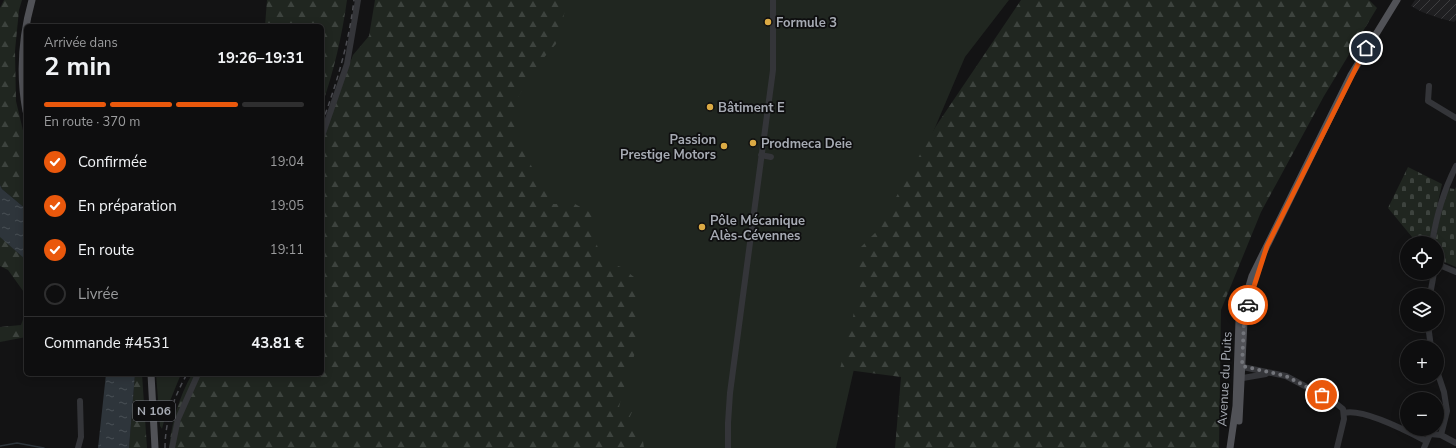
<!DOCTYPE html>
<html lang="fr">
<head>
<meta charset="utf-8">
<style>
	:root { --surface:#0e0e0f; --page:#171718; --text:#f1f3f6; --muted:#9b9c9e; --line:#2e2e2f; --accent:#ea580c }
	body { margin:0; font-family:"Nunito Sans",sans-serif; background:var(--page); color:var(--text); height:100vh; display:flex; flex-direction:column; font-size:15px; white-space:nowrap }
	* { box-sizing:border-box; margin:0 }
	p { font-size:13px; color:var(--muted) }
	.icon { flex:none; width:22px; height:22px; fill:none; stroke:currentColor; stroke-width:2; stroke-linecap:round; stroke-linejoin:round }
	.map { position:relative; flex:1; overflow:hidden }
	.panel { position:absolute; left:24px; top:24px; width:300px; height:352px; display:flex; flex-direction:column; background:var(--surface); border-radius:6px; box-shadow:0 2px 10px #0003,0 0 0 1px var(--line) }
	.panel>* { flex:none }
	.fabs { position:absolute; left:1400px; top:236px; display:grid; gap:8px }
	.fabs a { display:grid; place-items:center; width:44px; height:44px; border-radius:50%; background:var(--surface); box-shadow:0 2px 10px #0003,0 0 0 1px var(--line); font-size:20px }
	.pin { position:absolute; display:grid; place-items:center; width:34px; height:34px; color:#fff; margin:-17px; border:2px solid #fff; border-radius:50%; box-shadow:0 1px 4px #0007 }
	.courier { position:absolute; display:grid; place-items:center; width:40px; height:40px; margin:-20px; border:3px solid #ea580c; border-radius:50%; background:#fff; color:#222; box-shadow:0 1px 5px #0007 }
	.summary em { font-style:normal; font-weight:700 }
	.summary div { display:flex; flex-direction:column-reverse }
	.summary { display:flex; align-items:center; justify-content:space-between; height:68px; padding:0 20px }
	h1 { font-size:26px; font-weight:700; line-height:30px }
	.bar { display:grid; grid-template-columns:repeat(4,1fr); gap:6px 4px; align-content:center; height:48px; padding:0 20px }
	.bar i { height:5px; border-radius:3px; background:var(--line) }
	.bar .active { background:var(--accent) }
	.bar p { grid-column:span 4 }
	.line { display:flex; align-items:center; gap:10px; padding:0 20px; border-top:1px solid var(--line) }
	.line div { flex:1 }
	ol { padding:0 20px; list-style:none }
	li { display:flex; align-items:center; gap:12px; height:44px }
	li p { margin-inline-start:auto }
	li .icon { padding:4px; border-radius:50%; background:var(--accent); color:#fff; stroke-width:4 }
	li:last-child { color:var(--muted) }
	li i { width:22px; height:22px; border:2px solid var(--line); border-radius:50% }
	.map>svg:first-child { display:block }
	.industrial { fill:url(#industrial-furrows) }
	.grass { fill:#202620 }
	.forest { fill:url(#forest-firs) }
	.cemetery { fill:url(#cemetery-stones) }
	.water { fill:url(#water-ripples) }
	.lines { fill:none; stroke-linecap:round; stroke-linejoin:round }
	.stream { stroke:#2e353b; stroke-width:1.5 }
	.minor { stroke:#343539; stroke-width:6 }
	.major { stroke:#515257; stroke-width:7 }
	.rail { stroke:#4c4d52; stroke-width:1.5; stroke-dasharray:5 4; stroke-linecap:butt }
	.done { stroke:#73757b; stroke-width:4; stroke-dasharray:0 7.2 }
	.route { stroke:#ea580c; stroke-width:5 }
	.poi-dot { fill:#dbaa44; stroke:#0e0e0f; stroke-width:1.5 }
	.labels { text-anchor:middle; stroke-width:3.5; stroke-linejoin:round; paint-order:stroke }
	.shield { fill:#0e0e0f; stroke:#787b82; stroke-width:1 }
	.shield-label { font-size:12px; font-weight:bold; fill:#a6aab3 }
	.poi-label { font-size:13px; font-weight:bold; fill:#a6aab3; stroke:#0e0e0f; text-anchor:start }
	.street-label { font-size:13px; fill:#a6aab3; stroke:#0e0e0f }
</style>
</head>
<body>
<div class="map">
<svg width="1456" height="448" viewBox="0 0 1456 448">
	<defs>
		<pattern id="industrial-furrows" width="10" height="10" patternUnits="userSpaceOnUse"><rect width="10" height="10" fill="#1f1f21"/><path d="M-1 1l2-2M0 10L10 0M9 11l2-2" fill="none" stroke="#3d3d3f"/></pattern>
		<pattern id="forest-firs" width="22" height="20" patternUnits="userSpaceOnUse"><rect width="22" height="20" fill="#202620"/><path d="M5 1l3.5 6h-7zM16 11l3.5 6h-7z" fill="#3d433e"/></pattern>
		<pattern id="cemetery-stones" width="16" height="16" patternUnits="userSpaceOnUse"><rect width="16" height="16" fill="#202620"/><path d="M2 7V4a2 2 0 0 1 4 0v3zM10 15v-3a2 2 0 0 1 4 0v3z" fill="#3d433e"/></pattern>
		<pattern id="water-ripples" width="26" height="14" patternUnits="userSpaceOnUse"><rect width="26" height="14" fill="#2e353b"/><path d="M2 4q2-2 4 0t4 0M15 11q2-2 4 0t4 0" fill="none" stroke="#495055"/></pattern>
	</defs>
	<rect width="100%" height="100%" fill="#131314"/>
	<path class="industrial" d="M1415,0H1456V20L1454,22L1439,18L1422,12L1411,6Z"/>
	<path class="grass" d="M544,0H1009L965,57L906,196L873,286L836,448H629L545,342L505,96Z
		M156,374H181L168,406L162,429L160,426Z"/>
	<path class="forest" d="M4,0H22L19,10L15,51L16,101L26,143V209L2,189L0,185V8Z
		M267,0H347C342,36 334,71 322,105V26H265Z
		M375,0H568L556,44L539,63L519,95L514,122L520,145L552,204H575L595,215L589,224L603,261L621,267L634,277C636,300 641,326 636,348C631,371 621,391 618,414L632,412L627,423L643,441L644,448H169C172,421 179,397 192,374H322V133L353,55L369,36Z
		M1021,0H1369L1377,8L1324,96L1261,212L1221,310L1219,448H895L901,377L840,369L860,288L857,251L877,231L936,126Z
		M0,236L26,260V295L8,270L0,266Z
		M26,311V337L0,342V327L21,325Z
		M135,374H142L147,448H129Z"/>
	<path class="cemetery" d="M1408,167L1442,184L1429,243H1417L1388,208Z
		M1456,187V267L1442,261V258L1437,256V243H1435L1441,210L1447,188L1455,189Z"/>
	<path class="water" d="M0,185L2,189L26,209V260L0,237Z
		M106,374H135L129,448H98Z"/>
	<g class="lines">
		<path class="stream" d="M0,446L17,443L44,448"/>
		<path class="minor" d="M1429,86L1428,101L1456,118
			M322,136L347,64L358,0
			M761,155L771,157
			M1432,243C1437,214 1443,192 1456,166
			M1437,264L1456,272
			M1430,295L1434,273
			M1428,325L1431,347
			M1238,366L1286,376L1333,401L1343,409L1344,419L1337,448
			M1437,371L1444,392L1447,411L1441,435
			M1237,379L1266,374
			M1344,413C1362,408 1409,432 1426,441
			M78,448L81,437L80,401
			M172,448L178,419L198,374
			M728,448V423L730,393L773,70V0
			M1424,448L1430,434L1441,435L1456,443"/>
		<path class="major" d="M26,111C19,74 22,36 32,0
			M151,374L155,448
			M1239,421L1244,321L1252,289
			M1230,448L1236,406L1239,320L1252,276L1351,75L1397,0"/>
		<path class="rail" d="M322,123C337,83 349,42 354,0
			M165,448C165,421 174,397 187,374"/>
	</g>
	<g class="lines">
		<path class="done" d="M1248,305L1244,321L1242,366L1286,376L1322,395"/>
		<path class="route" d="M1248,305L1267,246L1366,48"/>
	</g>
	<g class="poi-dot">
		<circle cx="768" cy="22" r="4"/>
		<circle cx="710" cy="107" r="4"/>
		<circle cx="753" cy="143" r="4"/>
		<circle cx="724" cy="146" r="4"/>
		<circle cx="702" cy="227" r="4"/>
	</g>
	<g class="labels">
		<rect class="shield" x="133" y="401" width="42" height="20" rx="3"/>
		<g class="shield-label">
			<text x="154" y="415">N 106</text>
		</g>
		<g class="poi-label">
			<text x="776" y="27">Formule 3</text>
			<text x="718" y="112">Bâtiment E</text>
			<text x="716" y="144" text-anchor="end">Passion<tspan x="716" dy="15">Prestige Motors</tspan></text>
			<text x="761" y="148">Prodmeca Deie</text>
			<text x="710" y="225">Pôle Mécanique<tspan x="710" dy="15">Alès-Cévennes</tspan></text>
		</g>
		<g class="street-label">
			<text transform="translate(1224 379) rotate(-87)" y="5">Avenue du Puits</text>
		</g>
	</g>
</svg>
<div class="fabs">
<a><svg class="icon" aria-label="locate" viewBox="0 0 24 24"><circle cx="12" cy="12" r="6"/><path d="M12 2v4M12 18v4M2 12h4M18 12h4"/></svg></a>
<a><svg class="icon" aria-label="layers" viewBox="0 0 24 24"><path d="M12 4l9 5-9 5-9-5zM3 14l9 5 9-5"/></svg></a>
<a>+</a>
<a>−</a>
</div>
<div class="pin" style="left:1322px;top:395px;background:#ea580c"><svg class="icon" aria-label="bag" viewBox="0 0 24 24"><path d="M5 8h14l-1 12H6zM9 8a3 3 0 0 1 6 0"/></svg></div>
<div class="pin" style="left:1366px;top:48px;background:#1f2937"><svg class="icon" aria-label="home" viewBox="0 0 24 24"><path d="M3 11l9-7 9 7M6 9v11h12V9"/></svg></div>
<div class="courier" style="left:1248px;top:305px"><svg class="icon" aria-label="car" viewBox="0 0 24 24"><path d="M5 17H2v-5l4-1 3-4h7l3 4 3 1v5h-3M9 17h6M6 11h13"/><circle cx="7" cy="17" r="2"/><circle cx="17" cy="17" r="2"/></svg></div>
<section class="panel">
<div class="summary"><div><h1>2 min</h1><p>Arrivée dans</p></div><em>19:26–19:31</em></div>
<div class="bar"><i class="active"></i><i class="active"></i><i class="active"></i><i></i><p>En route · 370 m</p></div>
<ol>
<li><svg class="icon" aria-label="check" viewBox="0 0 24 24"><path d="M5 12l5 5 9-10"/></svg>Confirmée<p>19:04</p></li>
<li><svg class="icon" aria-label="check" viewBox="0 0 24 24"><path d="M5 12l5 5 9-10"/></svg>En préparation<p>19:05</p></li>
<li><svg class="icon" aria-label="check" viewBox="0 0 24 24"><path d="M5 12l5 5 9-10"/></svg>En route<p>19:11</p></li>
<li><i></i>Livrée</li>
</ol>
<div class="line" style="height:52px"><div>Commande #4531</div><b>43.81 €</b></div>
</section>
</div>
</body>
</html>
